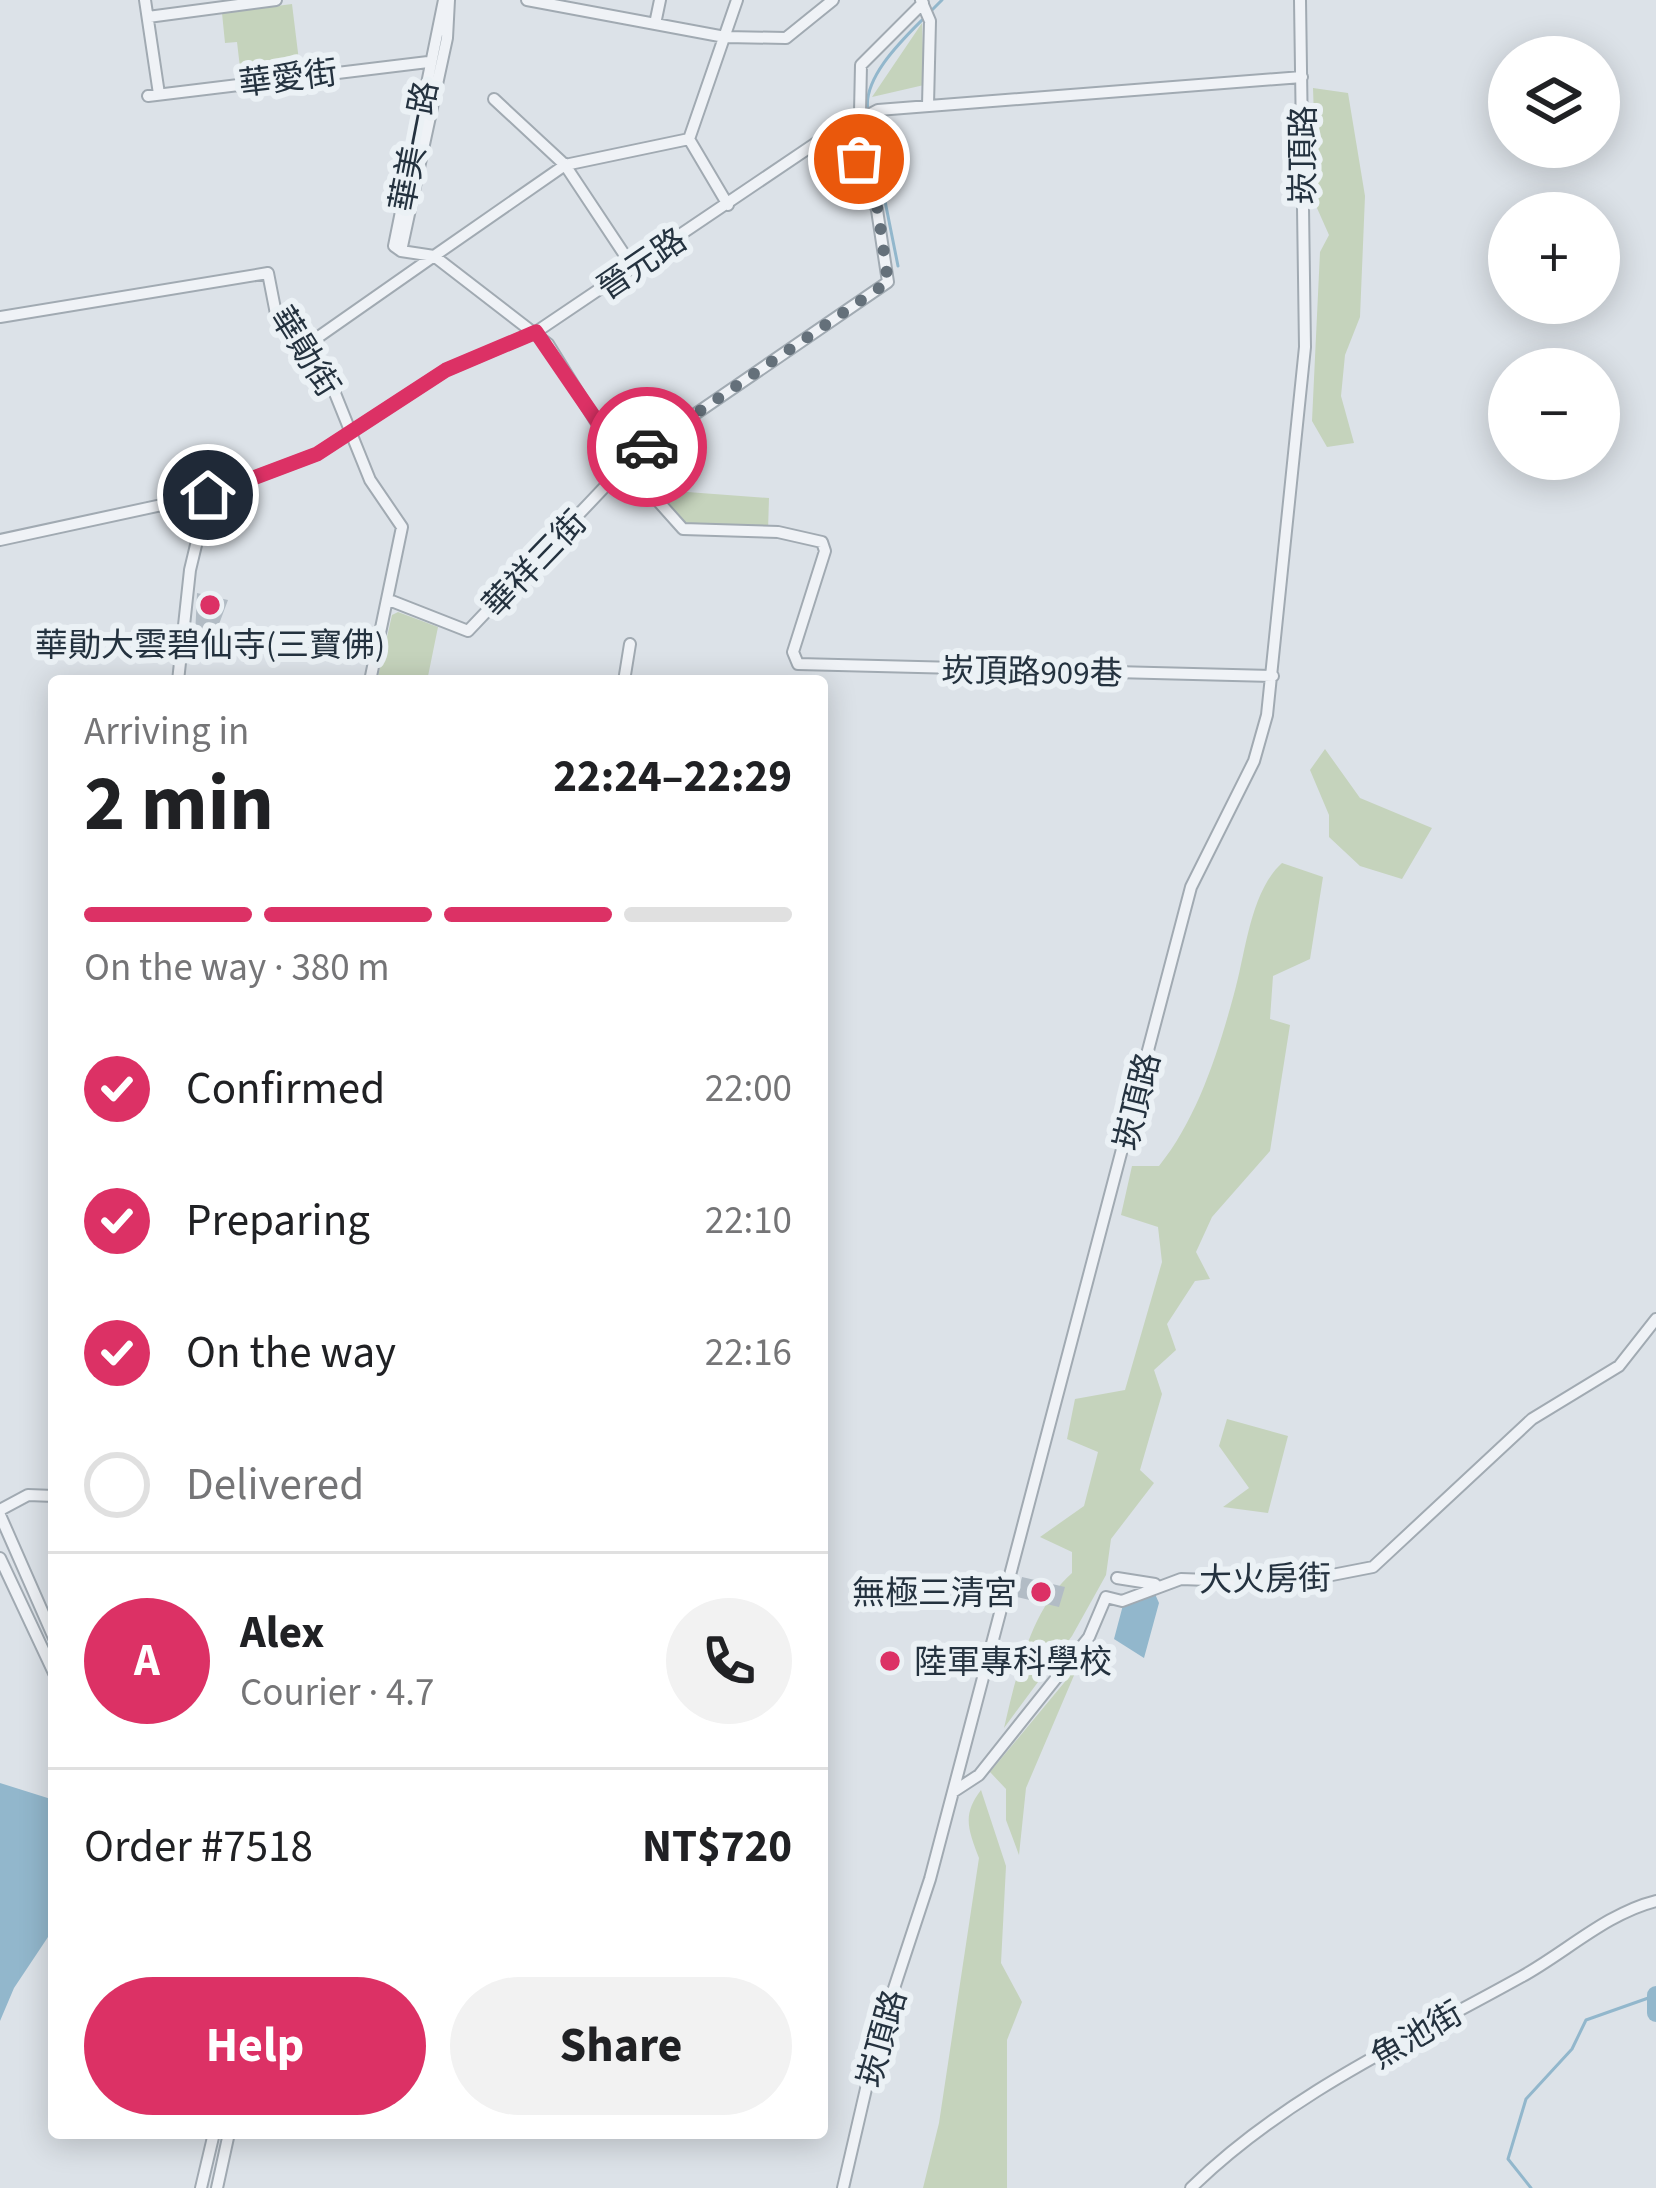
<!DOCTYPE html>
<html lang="en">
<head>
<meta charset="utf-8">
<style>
	:root { --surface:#fff; --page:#f2f2f2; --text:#202124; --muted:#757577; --line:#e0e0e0; --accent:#dc3165 }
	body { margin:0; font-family:"Source Sans 3","Noto Sans TC",sans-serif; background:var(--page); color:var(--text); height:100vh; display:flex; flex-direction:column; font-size:45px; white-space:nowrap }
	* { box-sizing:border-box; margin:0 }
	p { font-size:39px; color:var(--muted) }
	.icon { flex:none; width:66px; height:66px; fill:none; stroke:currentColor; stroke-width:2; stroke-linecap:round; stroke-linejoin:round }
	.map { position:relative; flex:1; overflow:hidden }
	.sheet { position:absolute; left:48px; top:675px; width:780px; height:1464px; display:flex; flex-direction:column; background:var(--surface); border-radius:12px; box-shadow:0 6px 30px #0003 }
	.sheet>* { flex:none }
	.fabs { position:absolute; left:1488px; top:36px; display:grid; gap:24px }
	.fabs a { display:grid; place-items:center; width:132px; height:132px; border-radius:50%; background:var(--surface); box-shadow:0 6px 30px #0003; font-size:60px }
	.pin { position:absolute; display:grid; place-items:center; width:102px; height:102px; color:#fff; margin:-51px; border:6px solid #fff; border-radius:50%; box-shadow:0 3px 12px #0007 }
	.courier { position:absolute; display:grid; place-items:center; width:120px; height:120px; margin:-60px; border:9px solid #dc3165; border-radius:50%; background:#fff; color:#222; box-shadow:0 3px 15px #0007 }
	.headline em { font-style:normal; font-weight:700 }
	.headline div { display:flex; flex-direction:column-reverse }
	.headline { display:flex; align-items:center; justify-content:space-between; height:204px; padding:0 36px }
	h1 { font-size:78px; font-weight:700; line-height:90px }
	.bar { display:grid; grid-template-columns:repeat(4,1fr); gap:18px 12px; align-content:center; height:144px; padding:0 36px }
	.bar i { height:15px; border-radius:9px; background:var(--line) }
	.bar .on { background:var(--accent) }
	.bar p { grid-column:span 4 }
	.line { display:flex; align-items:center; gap:30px; padding:0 36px; border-top:3px solid var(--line) }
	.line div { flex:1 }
	.round { display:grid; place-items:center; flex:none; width:126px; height:126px; border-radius:63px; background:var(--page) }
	ol { padding:0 36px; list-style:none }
	li { display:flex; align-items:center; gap:36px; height:132px }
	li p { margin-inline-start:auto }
	li .icon { padding:12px; border-radius:50%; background:var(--accent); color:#fff; stroke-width:4 }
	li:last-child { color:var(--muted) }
	li i { width:66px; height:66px; border:6px solid var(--line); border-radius:50% }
	.button { display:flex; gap:24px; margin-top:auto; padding:24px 36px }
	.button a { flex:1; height:138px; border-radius:72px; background:var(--accent); color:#fff; font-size:48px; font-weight:700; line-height:138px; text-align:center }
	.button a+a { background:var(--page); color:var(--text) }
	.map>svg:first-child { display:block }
	.green { fill:#c5d3bc }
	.water { fill:#92b7cc }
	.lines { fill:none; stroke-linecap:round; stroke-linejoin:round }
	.stream { stroke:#92b7cc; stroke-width:3 }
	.river { stroke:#92b7cc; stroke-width:18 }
	.building { fill:#b2bcc5 }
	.minor-casing { stroke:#a1aab2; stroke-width:14 }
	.minor { stroke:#eff2f6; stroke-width:10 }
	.done { stroke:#64707a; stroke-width:12; stroke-dasharray:0 21.6 }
	.route { stroke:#dc3165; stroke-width:15 }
	.poi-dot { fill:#dc3165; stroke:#ebf1f5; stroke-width:4.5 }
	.labels { text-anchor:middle; stroke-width:12; stroke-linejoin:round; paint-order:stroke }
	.street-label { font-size:33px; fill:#24323f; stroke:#ebf1f5 }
	.poi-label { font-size:33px; fill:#24323f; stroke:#ebf1f5 }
</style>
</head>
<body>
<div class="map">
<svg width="1656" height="2188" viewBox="0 0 1656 2188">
	<rect width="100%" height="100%" fill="#dce2e8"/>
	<path class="green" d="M292,4L300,69L241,76L237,42L225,43L222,13Z
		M922,23L924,85L872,97Z
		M1313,88L1348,93L1365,196L1360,317L1345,355L1341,396L1354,443L1327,447L1312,421L1320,252L1329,235L1317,208Z
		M674,491L769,498L768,531L688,526L678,521L666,497Z
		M398,612L438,627L427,681H377L392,615Z
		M1325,749L1360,798L1432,828L1402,879L1360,866L1329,837V815L1310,770Z
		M1282,863L1323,877L1310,959L1273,976L1270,1019L1290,1025L1270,1151L1212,1217L1196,1252L1210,1279L1195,1281L1167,1324L1176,1350L1154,1370L1162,1394L1140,1470L1154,1483L1111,1539L1106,1575L1072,1636L1004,1728C1016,1676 1031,1609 1072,1573V1552L1040,1537L1084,1506L1098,1452L1067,1439L1075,1399L1125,1390L1162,1262L1158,1227L1121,1215L1132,1166H1159C1197,1119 1218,1053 1234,994C1246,952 1250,892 1282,863Z
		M1227,1419L1288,1436L1268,1513L1223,1507L1249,1488L1219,1446Z
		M1078,1666L1026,1788L1019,1855L1006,1820V1789L990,1772Z
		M981,1790L1006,1866L1001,1963L1022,2002L1007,2040V2188H923L939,2123L979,1858C968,1829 962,1815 981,1790Z"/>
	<path class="water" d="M1155,1594L1159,1603L1144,1658L1114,1639L1123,1605Z
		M0,1783L54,1800V1928L14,1988L0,2021Z"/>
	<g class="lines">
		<path class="stream" d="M929,13L942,0
			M868,111C862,79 901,41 922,20
			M869,121L898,266
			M1531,2188L1508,2159L1526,2099L1572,2049L1586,2020L1654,1996"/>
		<path class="river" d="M1656,1995V2013"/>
	</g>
	<path class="building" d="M197,593L228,600L212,643L198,640L194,659Z
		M1022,1577L1065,1587L1059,1607L1017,1597Z"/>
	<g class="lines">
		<defs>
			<path id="minor" d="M145,0L159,94
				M527,0L725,37L786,38L833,0
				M921,0L930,21L928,105
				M148,17L276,0
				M655,24L660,0
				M148,96L428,62
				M494,99L565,165L634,269
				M728,205L689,139L737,0
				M401,251L434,256L565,165L689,139
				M401,251L394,246L444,0
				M401,251L447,38L449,0
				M0,317L268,273L277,319L328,376L370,480L402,527L370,681
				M304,347L434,256L548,344L616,454L683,529L778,532L822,542L825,551L793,652L798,664L1273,676
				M0,540L208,495L317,454L446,370L536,332L819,141L878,110L1302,77
				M389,600L468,631L634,456L888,282L877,210L859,159L861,65L923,3
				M178,681L190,570L208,495
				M624,681L630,644
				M0,1510L28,1495L54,1496
				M0,1515L54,1638
				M0,1558L54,1673
				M1117,1578L1155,1584
				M953,1792L979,1775L1089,1637L1106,1597L1122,1601L1181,1579L1291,1583L1373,1567L1532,1419L1619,1366L1656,1319
				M201,2188L214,2133
				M217,2188L229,2133
				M843,2188L878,2037L930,1879L1191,887L1254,761L1267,715L1305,347L1300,0
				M1191,2188C1286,2095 1406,2041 1521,1977C1565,1953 1607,1913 1656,1901"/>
		</defs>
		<use href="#minor" class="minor-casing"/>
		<use href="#minor" class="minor"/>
	</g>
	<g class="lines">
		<path class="done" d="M647,447L888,282L878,210L859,159"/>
		<path class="route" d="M208,495L317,454L446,370L536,332L627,465L647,447"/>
	</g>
	<g class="poi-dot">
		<circle cx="210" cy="605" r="12"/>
		<circle cx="1041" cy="1592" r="12"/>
		<circle cx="890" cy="1661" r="12"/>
	</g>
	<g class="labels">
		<g class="street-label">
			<text transform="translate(288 77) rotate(-7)" y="12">華愛街</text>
			<text transform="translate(413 146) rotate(-79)" y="12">華美一路</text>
			<text transform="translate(1302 155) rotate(-90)" y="12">崁頂路</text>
			<text transform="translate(641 263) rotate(-34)" y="12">晉元路</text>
			<text transform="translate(306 351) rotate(58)" y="12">華勛街</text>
			<text transform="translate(534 563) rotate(-46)" y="12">華祥三街</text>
			<text transform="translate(1032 671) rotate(1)" y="12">崁頂路909巷</text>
			<text transform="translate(1136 1101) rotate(-76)" y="12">崁頂路</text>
			<text transform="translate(1265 1578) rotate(-1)" y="12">大火房街</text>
			<text transform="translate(1416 2034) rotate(-30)" y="12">魚池街</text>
			<text transform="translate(881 2038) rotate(-74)" y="12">崁頂路</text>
		</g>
		<g class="poi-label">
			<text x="210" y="656">華勛大雲碧仙寺(三寶佛)</text>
			<text x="1017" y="1604" text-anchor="end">無極三清宮</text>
			<text x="914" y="1673" text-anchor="start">陸軍專科學校</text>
		</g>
	</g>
</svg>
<div class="fabs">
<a><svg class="icon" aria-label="layers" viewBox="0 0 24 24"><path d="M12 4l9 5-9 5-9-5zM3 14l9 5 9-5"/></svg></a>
<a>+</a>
<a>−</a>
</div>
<div class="pin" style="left:859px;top:159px;background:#ea580c"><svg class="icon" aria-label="bag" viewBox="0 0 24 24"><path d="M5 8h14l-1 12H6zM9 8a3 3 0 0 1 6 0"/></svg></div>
<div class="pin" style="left:208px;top:495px;background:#1f2937"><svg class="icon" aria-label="home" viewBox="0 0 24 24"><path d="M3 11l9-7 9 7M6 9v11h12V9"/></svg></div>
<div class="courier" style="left:647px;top:447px"><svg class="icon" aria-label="car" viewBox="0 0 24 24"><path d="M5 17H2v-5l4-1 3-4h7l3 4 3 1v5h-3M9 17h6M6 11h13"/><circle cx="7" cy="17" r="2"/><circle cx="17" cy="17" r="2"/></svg></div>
<section class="sheet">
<div class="headline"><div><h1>2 min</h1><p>Arriving in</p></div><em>22:24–22:29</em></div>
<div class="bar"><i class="on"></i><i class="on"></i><i class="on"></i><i></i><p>On the way · 380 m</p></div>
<ol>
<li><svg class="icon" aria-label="check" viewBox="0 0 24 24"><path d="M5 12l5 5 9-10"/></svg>Confirmed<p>22:00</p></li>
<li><svg class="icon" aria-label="check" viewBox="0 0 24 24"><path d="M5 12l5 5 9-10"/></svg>Preparing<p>22:10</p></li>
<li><svg class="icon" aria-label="check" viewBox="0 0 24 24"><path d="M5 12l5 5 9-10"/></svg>On the way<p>22:16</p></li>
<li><i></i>Delivered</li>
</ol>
<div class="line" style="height:216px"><b class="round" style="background:var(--accent);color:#fff">A</b><div><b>Alex</b><p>Courier · 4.7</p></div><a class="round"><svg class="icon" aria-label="phone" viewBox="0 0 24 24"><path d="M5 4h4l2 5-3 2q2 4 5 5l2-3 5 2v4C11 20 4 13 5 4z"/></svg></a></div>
<div class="line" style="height:156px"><div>Order #7518</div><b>NT$720</b></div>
<div class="button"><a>Help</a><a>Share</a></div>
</section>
</div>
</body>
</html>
